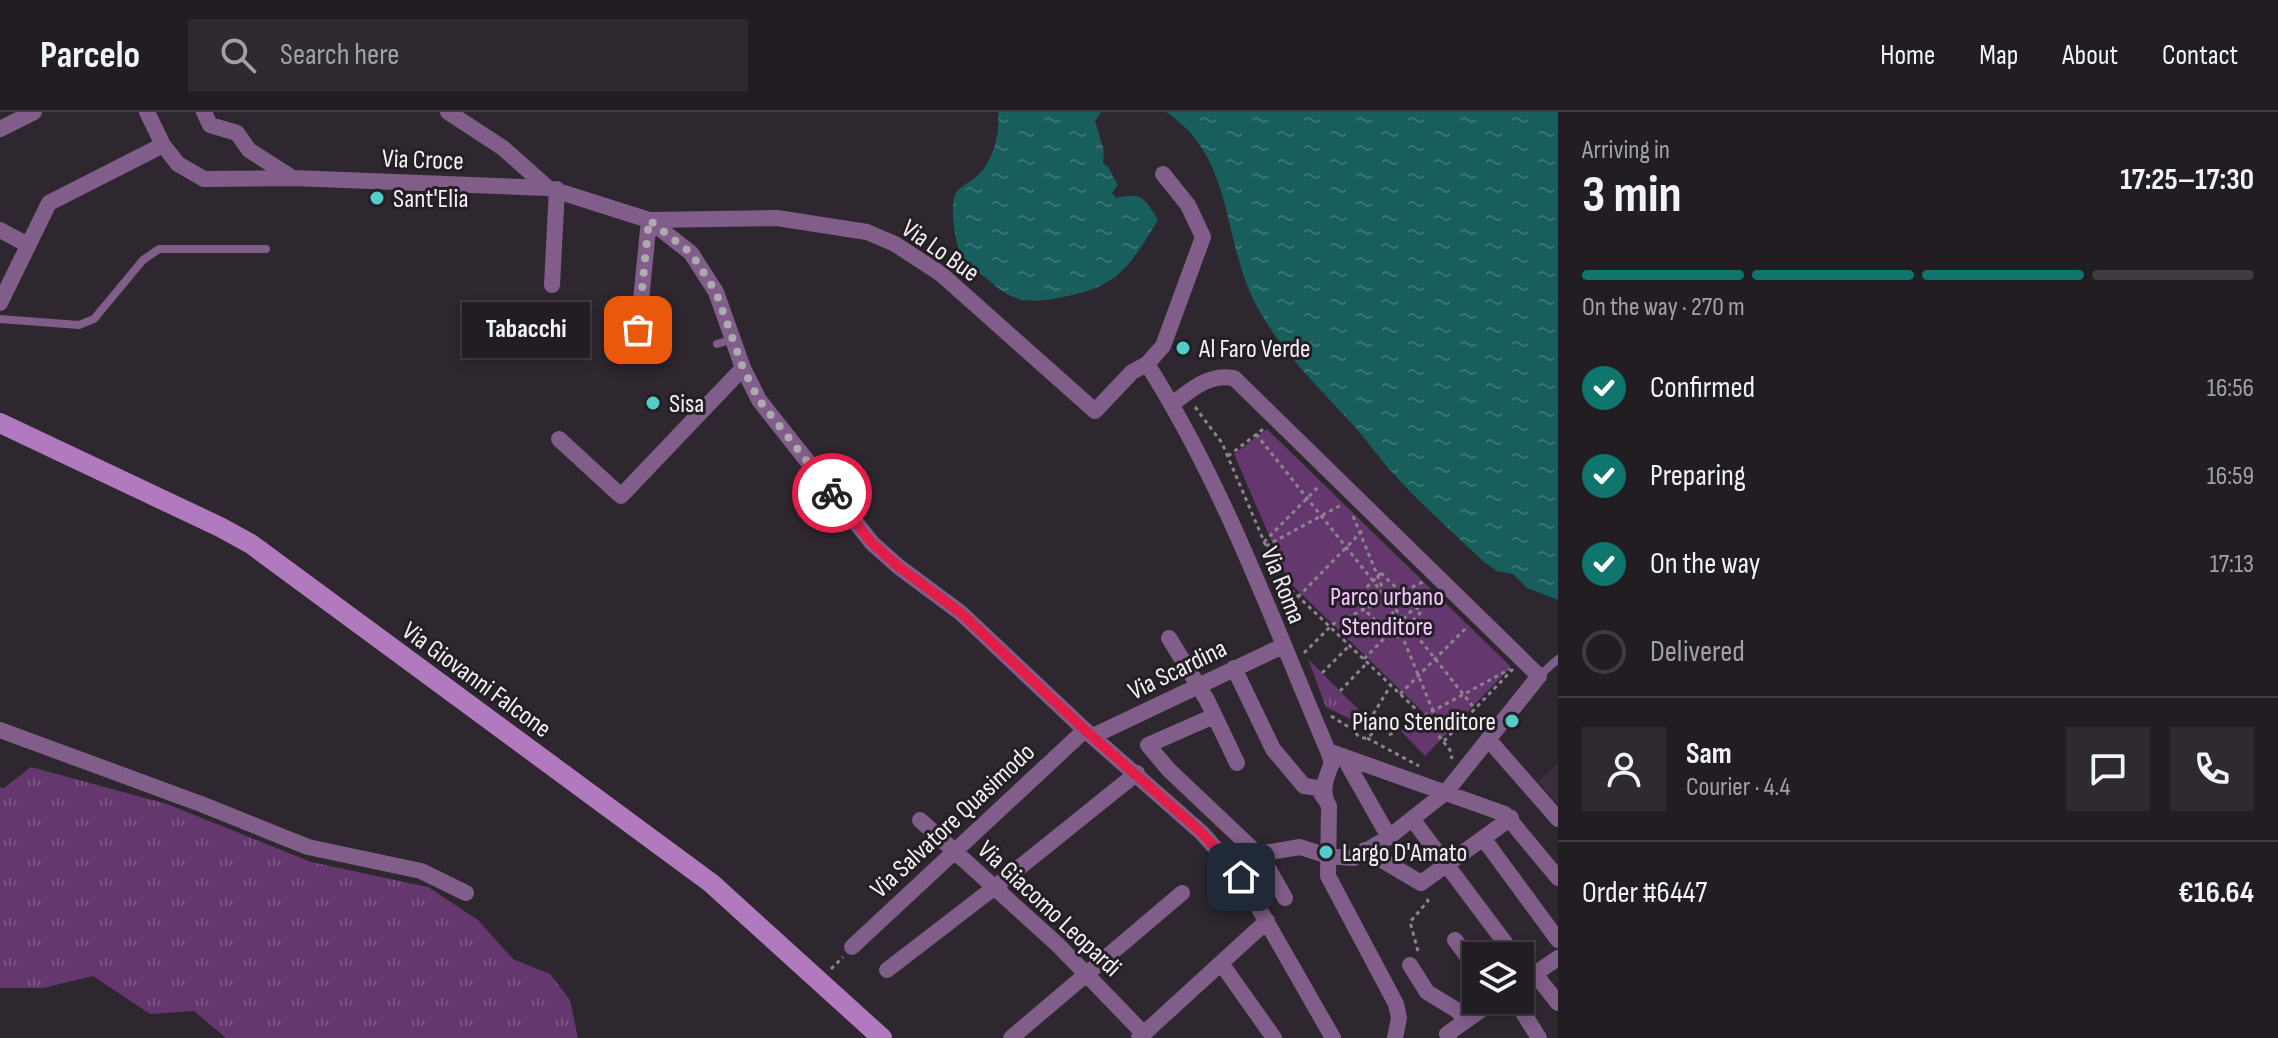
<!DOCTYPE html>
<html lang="en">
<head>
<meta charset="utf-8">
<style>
	:root { --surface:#221d23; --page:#2e2a30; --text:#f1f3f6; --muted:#a2a2a6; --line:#3f3b41; --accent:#0f766e }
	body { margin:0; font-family:"Sofia Sans Condensed",sans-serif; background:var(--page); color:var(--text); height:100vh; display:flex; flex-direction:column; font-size:30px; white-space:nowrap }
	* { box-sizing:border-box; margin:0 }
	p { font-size:26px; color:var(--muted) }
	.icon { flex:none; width:44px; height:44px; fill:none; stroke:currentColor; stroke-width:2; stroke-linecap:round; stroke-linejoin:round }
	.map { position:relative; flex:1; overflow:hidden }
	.drawer { display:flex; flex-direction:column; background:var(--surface); width:720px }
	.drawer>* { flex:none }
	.controls { position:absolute; left:1462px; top:830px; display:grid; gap:16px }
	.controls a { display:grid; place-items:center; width:72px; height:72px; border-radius:0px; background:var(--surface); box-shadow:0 4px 12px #0003,0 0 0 2px var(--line); font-size:40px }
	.pin { position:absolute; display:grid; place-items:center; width:68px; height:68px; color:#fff; margin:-34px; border-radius:16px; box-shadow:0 4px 12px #0006 }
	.courier { position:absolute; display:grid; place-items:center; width:80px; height:80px; margin:-40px; border:6px solid #e11d48; border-radius:50%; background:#fff; color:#222; box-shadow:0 2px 10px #0007 }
	.bubble { position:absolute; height:56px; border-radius:0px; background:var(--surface); box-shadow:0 4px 12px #0003,0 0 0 2px var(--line); font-size:26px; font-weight:700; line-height:56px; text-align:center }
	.summary em { font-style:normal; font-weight:700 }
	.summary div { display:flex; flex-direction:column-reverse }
	.summary { display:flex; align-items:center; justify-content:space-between; height:136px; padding:0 24px }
	h1 { font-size:52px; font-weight:700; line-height:60px }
	.bar { display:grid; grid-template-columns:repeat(4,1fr); gap:12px 8px; align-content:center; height:96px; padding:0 24px }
	.bar i { height:10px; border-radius:6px; background:var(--line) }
	.bar .active { background:var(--accent) }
	.bar p { grid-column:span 4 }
	.line { display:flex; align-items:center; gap:20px; padding:0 24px; border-top:2px solid var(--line) }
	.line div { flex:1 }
	.round { display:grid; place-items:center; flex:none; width:84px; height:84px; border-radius:0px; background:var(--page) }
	ol { padding:0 24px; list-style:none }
	li { display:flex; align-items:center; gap:24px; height:88px }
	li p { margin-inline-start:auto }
	li .icon { padding:8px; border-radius:50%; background:var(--accent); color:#fff; stroke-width:4 }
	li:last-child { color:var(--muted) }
	li i { width:44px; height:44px; border:4px solid var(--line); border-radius:50% }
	header { display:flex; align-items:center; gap:48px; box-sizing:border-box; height:112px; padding:0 40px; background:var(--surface); border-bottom:2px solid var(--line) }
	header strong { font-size:38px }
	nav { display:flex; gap:44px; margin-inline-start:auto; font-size:28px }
	.search { width:560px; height:72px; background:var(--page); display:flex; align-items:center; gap:20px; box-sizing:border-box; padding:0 28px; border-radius:0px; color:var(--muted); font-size:30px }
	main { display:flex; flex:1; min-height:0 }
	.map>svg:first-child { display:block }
	.built { fill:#392e3b }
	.grass { fill:url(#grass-tufts) }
	.park { fill:#65376f }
	.water { fill:url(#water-ripples) }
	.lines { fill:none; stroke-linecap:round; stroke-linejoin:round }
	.path { stroke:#8a848b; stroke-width:3; stroke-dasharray:4 4; stroke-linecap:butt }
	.lane { stroke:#815e89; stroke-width:8 }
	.street { stroke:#815e89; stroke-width:16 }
	.secondary { stroke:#b27abe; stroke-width:20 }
	.done { stroke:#afaab0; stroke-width:8; stroke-dasharray:0 14.4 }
	.route { stroke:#e11d48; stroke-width:10 }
	.poi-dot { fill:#53cdc9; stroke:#241e25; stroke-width:3 }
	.labels { text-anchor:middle; stroke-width:6; stroke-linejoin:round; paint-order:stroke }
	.street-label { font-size:26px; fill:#f4f0f5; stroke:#241e25 }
	.poi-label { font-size:26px; fill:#f4f0f5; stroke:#241e25; text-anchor:start }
	.park-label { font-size:26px; fill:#f5c9fe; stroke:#241e25 }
</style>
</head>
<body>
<header>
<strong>Parcelo</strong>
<div class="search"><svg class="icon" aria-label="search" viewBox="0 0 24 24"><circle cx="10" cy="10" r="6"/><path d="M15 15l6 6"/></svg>Search here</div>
<nav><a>Home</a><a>Map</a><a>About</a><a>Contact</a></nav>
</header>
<main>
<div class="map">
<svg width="1558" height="926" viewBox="0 0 1558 926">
	<defs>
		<pattern id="grass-tufts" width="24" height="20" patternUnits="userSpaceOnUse" patternTransform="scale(2)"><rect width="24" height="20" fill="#65376f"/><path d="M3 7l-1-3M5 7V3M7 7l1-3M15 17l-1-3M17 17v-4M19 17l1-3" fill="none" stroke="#7c5484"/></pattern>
		<pattern id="water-ripples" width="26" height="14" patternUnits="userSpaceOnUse" patternTransform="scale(2)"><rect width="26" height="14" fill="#175e5c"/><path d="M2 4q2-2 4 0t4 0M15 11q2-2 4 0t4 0" fill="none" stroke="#397574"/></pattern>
	</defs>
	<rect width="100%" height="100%" fill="#2e272f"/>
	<path class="built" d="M1558,651V692L1538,669Z"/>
	<path class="grass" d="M1308,547L1364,603L1363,605L1354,609L1326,595Z
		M31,655L167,692L311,750L428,775L478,808L513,847L550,862L570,888L578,926H226L194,899L150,902L93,864L43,876H0V675L4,676Z"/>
	<path class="park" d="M1267,317L1511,555L1425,644L1401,619L1427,604L1289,470L1234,342Z"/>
	<path class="water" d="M998,0H1101L1095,9L1104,39L1103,51L1108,55L1118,73L1112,81L1116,86C1142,80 1144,85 1158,108C1128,157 1117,176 1058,186C1024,192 1012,189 986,166C979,160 969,154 963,146C955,135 949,94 956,81C961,74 968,71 975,66C993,51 1000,23 998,0Z
		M1166,0H1558V488L1527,476L1513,462L1497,459L1484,450C1454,421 1420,392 1392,360C1378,345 1367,328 1353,313C1315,271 1272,231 1249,178C1223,115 1230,42 1166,0Z"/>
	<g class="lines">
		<path class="path" d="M1195,295L1222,331L1280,467L1423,604L1450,638L1452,647
			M1256,322L1475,597
			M1228,344L1266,315
			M1353,404L1385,482
			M1264,430L1320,373
			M1266,434L1343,392
			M1381,461L1421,500L1395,527L1354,488Z
			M1298,485L1365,416
			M1389,492L1433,599
			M1304,541L1333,512L1423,470
			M1364,547L1431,479
			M1322,561L1349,534
			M1340,579L1367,551
			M1400,582L1468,514
			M1331,604L1355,619
			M1355 617a9 9 0 1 1 18 0a9 9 0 1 1-18 0Z
			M1369,609L1391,573
			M1389,623L1510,557
			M1367,626L1419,654
			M1444,629L1513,557
			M1418,839L1410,810L1428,789L1426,783
			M831,857L843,845"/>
		<path class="lane" d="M0,207L79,213L94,207L143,148L159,137H266
			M717,232L733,227
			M1539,564L1558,547"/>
		<path class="street" d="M147,0L163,33L178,52L204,67L293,66L548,76L649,108L777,106L867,120L895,132L941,162L1095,299L1132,260L1147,252L1163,234L1203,125L1188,93L1163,62
			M204,0L210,13L237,21L249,38L291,65
			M448,0L503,36L548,76
			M0,17L34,0
			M649,108L691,141L716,180L743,256L759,288L872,431L899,455L961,501L1085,618L1202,721L1241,765L1333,926
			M0,118L28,133
			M552,173L557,77
			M0,191L49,91L163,33
			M638,218L649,108
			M1147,252C1224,373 1272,508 1328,639L1332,651C1326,665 1320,680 1329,694L1328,764L1396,892L1399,906L1395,926
			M1172,292C1191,278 1209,261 1234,266L1539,564L1446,680L1389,725L1354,746L1328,744L1300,735L1258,742
			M559,327L621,384L743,256
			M1169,526L1207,588L1237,651
			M1234,556L1273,637L1304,674L1318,676L1324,686
			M1214,604L1148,633L1168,657L1263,747L1285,786
			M0,618L201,692L308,735L421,759L466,781
			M1093,624L1283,534
			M1488,627L1558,707
			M1328,639L1505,702L1558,766
			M1343,644L1389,725
			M920,708L1058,833L1144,922
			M1413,708L1515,844
			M1483,726L1558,828
			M1365,738L1421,771L1511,706
			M1455,828L1476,856
			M852,835L1085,618
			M1221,851L1274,926
			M1410,853L1427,880L1458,899L1465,909
			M887,858L995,775L1137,661
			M1535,862L1558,891
			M1520,872L1558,846
			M1515,888L1539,926
			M1011,926L1182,781
			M1139,926L1267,809
			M1449,926L1447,922L1495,888"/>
		<path class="secondary" d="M0,311L220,415L251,432L711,771L882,926"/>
	</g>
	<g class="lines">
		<path class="done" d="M638,218L649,108L691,141L716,180L743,256L759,288L832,381"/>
		<path class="route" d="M832,381L872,431L899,455L961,501L1085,618L1202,721L1241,765"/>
	</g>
	<g class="poi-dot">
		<circle cx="377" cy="86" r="8"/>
		<circle cx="1183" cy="236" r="8"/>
		<circle cx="653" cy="291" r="8"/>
		<circle cx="1512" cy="609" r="8"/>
		<circle cx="1326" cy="740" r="8"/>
	</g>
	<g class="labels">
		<g class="street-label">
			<text transform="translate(423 47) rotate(2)" y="9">Via Croce</text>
			<text transform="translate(941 138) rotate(35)" y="9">Via Lo Bue</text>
			<text transform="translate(1284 473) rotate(68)" y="9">Via Roma</text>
			<text transform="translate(1177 557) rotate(-26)" y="9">Via Scardina</text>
			<text transform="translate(477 567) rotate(36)" y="9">Via Giovanni Falcone</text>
			<text transform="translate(952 708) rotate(-43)" y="9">Via Salvatore Quasimodo</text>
			<text transform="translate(1050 796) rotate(43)" y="9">Via Giacomo Leopardi</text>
		</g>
		<g class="poi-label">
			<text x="393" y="95">Sant'Elia</text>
			<text x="1199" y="245">Al Faro Verde</text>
			<text x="669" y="300">Sisa</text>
			<text x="1496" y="618" text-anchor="end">Piano Stenditore</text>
			<text x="1342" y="749">Largo D'Amato</text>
		</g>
		<g class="park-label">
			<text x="1387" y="493">Parco urbano<tspan x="1387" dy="30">Stenditore</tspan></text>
		</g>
	</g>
</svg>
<div class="controls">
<a><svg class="icon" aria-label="layers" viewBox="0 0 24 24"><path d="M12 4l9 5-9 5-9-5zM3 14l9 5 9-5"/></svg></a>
</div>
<div class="pin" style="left:638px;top:218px;background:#ea580c"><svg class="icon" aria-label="bag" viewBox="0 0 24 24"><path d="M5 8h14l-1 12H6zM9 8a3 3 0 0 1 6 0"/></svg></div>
<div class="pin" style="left:1241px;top:765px;background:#1f2937"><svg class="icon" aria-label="home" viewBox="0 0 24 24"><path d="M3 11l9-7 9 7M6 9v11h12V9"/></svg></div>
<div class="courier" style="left:832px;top:381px"><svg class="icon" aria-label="bike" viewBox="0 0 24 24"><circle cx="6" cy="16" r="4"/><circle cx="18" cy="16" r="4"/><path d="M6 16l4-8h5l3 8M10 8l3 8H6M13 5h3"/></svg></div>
<div class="bubble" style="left:462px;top:190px;width:128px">Tabacchi</div>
</div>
<section class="drawer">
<div class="summary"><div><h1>3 min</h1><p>Arriving in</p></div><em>17:25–17:30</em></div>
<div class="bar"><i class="active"></i><i class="active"></i><i class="active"></i><i></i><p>On the way · 270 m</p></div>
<ol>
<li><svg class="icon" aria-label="check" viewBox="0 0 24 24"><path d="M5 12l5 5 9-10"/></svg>Confirmed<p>16:56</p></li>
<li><svg class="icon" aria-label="check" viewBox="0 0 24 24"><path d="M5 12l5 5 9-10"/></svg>Preparing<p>16:59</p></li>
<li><svg class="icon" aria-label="check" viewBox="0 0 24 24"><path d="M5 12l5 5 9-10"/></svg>On the way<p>17:13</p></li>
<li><i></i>Delivered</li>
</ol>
<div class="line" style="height:144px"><a class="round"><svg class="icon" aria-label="person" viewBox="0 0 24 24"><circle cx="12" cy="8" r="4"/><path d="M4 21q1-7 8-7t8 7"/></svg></a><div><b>Sam</b><p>Courier · 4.4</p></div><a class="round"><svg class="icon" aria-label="chat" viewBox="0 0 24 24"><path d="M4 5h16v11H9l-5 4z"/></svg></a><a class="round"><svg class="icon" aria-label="phone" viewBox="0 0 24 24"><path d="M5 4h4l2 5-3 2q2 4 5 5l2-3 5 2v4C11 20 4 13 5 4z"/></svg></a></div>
<div class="line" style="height:104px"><div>Order #6447</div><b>€16.64</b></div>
</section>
</main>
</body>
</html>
